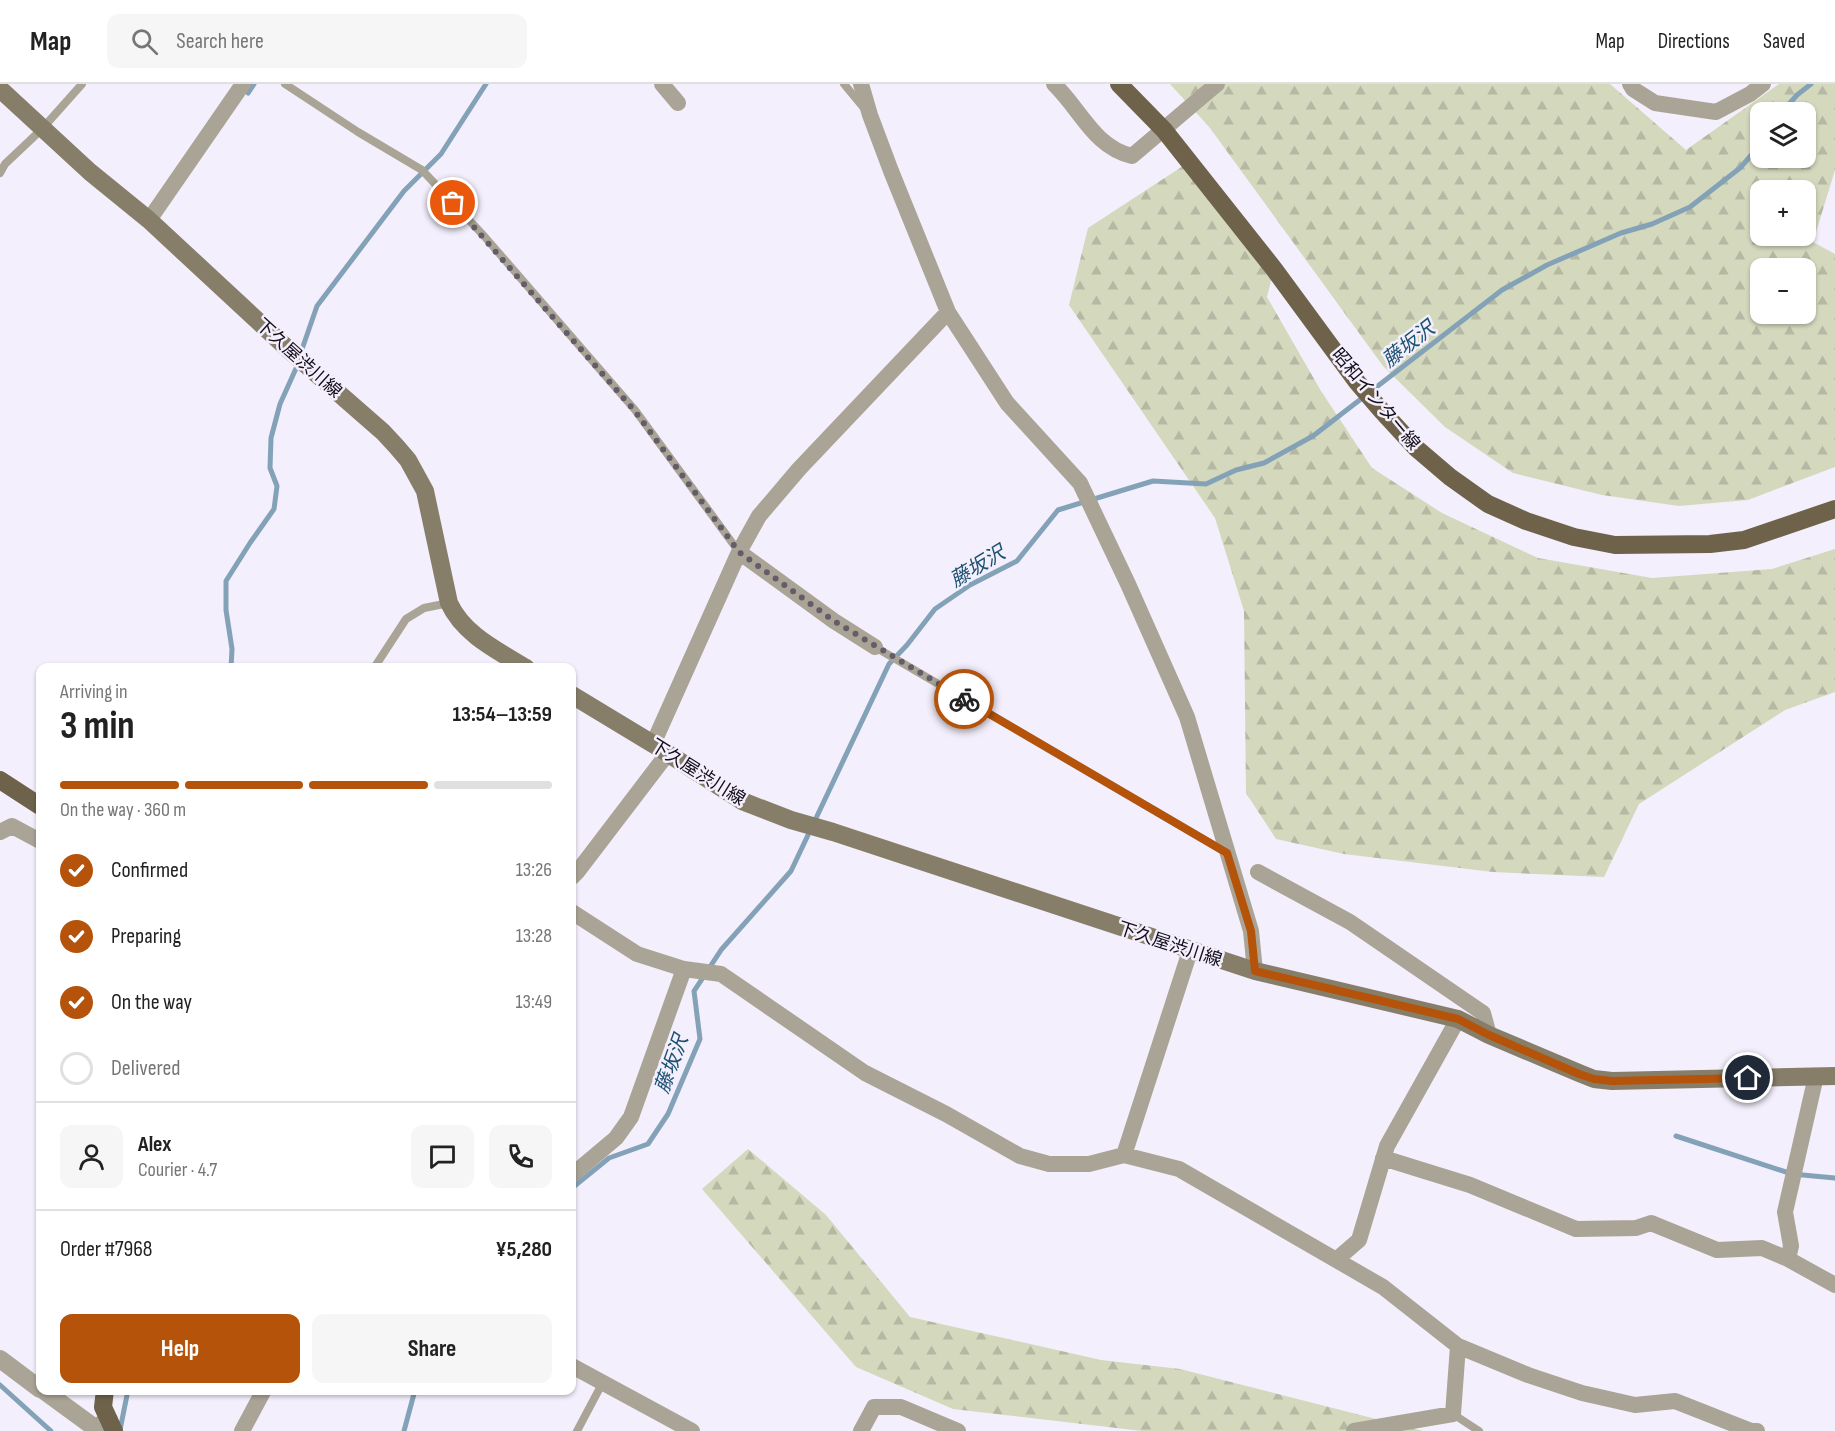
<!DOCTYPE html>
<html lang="en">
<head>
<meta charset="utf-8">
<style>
	:root { --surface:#fff; --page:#f6f6f6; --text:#222; --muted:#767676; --line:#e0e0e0; --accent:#b45309 }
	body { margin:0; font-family:"Sofia Sans Condensed","Noto Sans JP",sans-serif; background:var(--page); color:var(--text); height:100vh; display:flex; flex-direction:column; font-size:22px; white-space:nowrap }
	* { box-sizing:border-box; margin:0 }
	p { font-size:20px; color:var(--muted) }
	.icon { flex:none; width:33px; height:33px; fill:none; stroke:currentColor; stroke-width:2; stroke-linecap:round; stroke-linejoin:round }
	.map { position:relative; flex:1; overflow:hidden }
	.sheet { position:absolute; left:36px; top:579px; width:540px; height:732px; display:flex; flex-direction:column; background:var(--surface); border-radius:12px; box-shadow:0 2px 4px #0004 }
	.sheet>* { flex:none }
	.tools { position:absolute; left:1750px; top:18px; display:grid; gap:12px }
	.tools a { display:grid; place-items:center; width:66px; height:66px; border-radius:12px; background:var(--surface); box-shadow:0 2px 4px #0004; font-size:30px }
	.pin { position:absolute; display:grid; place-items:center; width:51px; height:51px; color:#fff; margin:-26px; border:3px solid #fff; border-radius:50%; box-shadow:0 2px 6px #0007 }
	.courier { position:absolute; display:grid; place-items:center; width:60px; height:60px; margin:-30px; border:4px solid #b45309; border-radius:50%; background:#fff; color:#222; box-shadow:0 2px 8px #0007 }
	.summary em { font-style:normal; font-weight:700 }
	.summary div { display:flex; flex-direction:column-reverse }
	.summary { display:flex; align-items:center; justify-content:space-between; height:102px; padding:0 24px }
	h1 { font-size:39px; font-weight:700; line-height:45px }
	.bar { display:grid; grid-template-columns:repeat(4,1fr); gap:9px 6px; align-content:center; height:72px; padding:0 24px }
	.bar i { height:8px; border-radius:4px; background:var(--line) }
	.bar .selected { background:var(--accent) }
	.bar p { grid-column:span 4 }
	.line { display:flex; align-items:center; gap:15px; padding:0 24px; border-top:2px solid var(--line) }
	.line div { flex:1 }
	.round { display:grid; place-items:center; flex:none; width:63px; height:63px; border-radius:12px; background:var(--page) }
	ol { padding:0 24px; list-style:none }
	li { display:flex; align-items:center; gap:18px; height:66px }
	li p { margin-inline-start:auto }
	li .icon { padding:6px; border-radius:50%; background:var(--accent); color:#fff; stroke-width:4 }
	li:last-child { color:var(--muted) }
	li i { width:33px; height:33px; border:3px solid var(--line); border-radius:50% }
	.cta { display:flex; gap:12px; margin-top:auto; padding:12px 24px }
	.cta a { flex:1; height:69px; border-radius:12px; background:var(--accent); color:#fff; font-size:24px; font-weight:700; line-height:69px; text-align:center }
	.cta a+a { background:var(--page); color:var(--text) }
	header { display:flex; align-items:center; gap:36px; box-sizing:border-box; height:84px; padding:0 30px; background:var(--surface); border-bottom:2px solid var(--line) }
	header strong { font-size:28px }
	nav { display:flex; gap:33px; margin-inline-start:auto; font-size:21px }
	.search { width:420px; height:54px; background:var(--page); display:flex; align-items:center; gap:15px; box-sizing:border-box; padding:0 21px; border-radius:12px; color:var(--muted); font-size:22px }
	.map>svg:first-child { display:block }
	.forest { fill:url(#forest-firs); fill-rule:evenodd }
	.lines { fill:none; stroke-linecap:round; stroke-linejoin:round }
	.stream { stroke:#84a2b7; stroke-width:5 }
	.service { stroke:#aaa496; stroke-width:8 }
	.minor { stroke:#aaa496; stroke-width:16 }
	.tertiary { stroke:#aaa496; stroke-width:18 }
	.secondary { stroke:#877e6a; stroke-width:18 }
	.primary { stroke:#6e634a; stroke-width:18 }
	.done { stroke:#625d68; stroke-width:6; stroke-dasharray:0 10.8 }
	.route { stroke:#b45309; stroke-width:8 }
	.labels { text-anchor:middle; stroke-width:5; stroke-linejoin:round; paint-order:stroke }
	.street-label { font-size:18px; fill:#130e19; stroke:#f4effc }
	.water-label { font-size:20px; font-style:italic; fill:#1c5171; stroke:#f4effc }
</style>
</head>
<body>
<header>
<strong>Map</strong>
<div class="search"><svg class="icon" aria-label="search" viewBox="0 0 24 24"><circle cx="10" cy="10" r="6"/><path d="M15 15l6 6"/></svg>Search here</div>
<nav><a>Map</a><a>Directions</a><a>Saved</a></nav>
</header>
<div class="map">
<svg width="1835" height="1347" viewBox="0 0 1835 1347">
	<defs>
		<pattern id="forest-firs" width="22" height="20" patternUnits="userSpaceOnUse" patternTransform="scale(1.5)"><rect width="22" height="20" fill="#d4d8bd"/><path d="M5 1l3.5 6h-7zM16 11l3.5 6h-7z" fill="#b5b8a2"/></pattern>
	</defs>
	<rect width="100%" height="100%" fill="#f4effc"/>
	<path class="forest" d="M1170,0H1610L1686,66L1779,0H1835V86L1813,158L1835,170V383L1748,416L1679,422L1602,411L1513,389L1445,343L1383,282L1210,44ZM1761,28H1806V74H1761ZM1761,106H1806V152H1761ZM1761,184H1806V230H1761Z
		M1183,82L1274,185L1267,213L1321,307L1372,384L1442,429L1538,474L1652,494L1772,485L1835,465V608L1785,626L1639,720L1604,793L1493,788L1344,770L1276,755L1246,709L1244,527L1215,434L1069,221L1088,144Z
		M748,1065L826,1131L910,1233L1101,1276L1180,1285L1423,1347H1142L953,1325L856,1283L702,1105Z"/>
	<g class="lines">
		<path class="stream" d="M248,9L254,0
			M1782,28L1797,11L1811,0
			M300,271L317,222L404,107L441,70L486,0
			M231,584L232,565L226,526V497L250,459L274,425L277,402L270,384L271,354L280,320L298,280
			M1676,1052L1792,1090L1835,1094
			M572,1104L609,1074L648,1060L668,1030L700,955L694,907L721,866L791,787L889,580L907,561L935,525L970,501L1017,477L1058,426L1153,397L1206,400L1236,386L1264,379L1313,352L1502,206L1547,181L1621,149L1652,140L1690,123L1740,84L1761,60
			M0,1301L51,1347
			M120,1346L128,1306
			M404,1347L415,1306"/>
		<path class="service" d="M285,0L358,48L422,86L484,152L635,326L739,468
			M844,0L863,23
			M0,89L5,80L42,45L82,0
			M875,563L1227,769
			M374,584L406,535L424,524L449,519
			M1453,1330L1479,1347
			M577,1347L603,1298"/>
		<path class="minor" d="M662,0L678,19
			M861,0L870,31L891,87L948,228L1007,319L1080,399L1128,500L1187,633L1251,847L1255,887
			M1054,0C1081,26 1094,63 1132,72L1217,0
			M1630,0L1633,5L1655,19L1716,28L1750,10L1763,0
			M149,136L243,0
			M739,468L834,537L875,563
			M653,660L739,468L759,432L799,385L948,228
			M0,748L12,742L40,757
			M1258,788L1350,838L1483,929L1489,951
			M572,793L578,787L668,669
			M572,828L637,870L684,885L721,890L865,989L946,1030L1020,1072L1049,1080H1089L1124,1071L1179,1085L1383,1203L1458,1262L1528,1291L1582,1309L1635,1321L1675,1317L1751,1347H1757
			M1816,992L1785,1128L1791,1162L1788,1175L1835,1201
			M1124,1071L1190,867
			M1383,1074L1470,1101L1576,1145L1636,1144L1651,1139L1717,1166L1762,1164L1788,1175
			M572,1091L616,1054L631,1033L684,885
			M1336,1176L1359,1156L1387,1062L1458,935
			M572,1282L692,1347
			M242,1347L264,1306
			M861,1347L874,1323H901L958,1347
			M1354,1347L1453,1330L1458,1262"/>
		<path class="tertiary" d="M0,1275L40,1305
			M43,1306L95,1344L109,1336"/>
		<path class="secondary" d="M0,5L90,88L149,136L288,265L383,348L396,362L408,376L425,407L449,519C464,551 497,566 526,584
			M572,611L653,660L742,717L791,736L833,748L1255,887L1458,935L1489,951L1579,989L1594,995L1612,997L1835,992"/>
		<path class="primary" d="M1119,0L1164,46L1274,185L1357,298L1381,326L1416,364L1450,393L1488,420L1526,437L1574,453L1615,461L1710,460L1744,456L1835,425
			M0,696L40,722
			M105,1306L103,1323L114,1347"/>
	</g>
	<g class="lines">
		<path class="done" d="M453,119L634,326L739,468L834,537L964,615"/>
		<path class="route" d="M964,615L1227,769L1251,847L1255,887L1458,935L1489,951L1579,990L1594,995L1612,997L1748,994"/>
	</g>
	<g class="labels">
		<g class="street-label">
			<text transform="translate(299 274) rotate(42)" y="6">下久屋渋川線</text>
			<text transform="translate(1376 315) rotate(50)" y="6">昭和インター線</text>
			<text transform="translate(698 688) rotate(32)" y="6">下久屋渋川線</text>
			<text transform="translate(1170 860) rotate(18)" y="6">下久屋渋川線</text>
		</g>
		<g class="water-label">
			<text transform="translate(1408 260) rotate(-38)" y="7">藤坂沢</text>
			<text transform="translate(977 482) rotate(-31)" y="7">藤坂沢</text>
			<text transform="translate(671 980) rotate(-70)" y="7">藤坂沢</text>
		</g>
	</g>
</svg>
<div class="tools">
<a><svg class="icon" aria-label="layers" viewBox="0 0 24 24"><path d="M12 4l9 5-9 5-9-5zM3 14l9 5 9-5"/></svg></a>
<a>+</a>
<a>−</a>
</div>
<div class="pin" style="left:453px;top:119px;background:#ea580c"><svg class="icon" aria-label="bag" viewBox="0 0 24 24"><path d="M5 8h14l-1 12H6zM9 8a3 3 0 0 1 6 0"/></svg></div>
<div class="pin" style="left:1748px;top:994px;background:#1f2937"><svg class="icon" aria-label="home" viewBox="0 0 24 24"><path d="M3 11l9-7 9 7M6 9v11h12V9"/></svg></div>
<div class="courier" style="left:964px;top:615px"><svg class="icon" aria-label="bike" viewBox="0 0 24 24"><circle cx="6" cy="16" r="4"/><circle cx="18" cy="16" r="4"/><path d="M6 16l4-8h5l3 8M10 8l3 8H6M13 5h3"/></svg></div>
<section class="sheet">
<div class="summary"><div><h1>3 min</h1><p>Arriving in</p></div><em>13:54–13:59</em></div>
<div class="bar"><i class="selected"></i><i class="selected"></i><i class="selected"></i><i></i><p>On the way · 360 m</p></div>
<ol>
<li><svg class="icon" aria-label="check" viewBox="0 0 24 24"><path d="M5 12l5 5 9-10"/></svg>Confirmed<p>13:26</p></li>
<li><svg class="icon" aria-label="check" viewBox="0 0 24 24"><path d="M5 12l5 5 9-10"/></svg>Preparing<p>13:28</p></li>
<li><svg class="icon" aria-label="check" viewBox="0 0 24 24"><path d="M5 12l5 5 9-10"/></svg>On the way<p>13:49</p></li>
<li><i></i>Delivered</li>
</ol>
<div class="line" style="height:108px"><a class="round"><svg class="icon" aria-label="person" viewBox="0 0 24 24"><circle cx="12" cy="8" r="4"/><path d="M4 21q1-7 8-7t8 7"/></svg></a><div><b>Alex</b><p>Courier · 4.7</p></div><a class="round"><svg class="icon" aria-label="chat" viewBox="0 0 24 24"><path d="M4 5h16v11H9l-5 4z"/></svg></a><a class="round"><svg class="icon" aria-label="phone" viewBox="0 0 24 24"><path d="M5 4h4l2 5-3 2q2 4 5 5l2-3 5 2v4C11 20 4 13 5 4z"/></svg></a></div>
<div class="line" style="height:78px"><div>Order #7968</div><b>¥5,280</b></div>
<div class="cta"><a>Help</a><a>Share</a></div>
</section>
</div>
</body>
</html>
